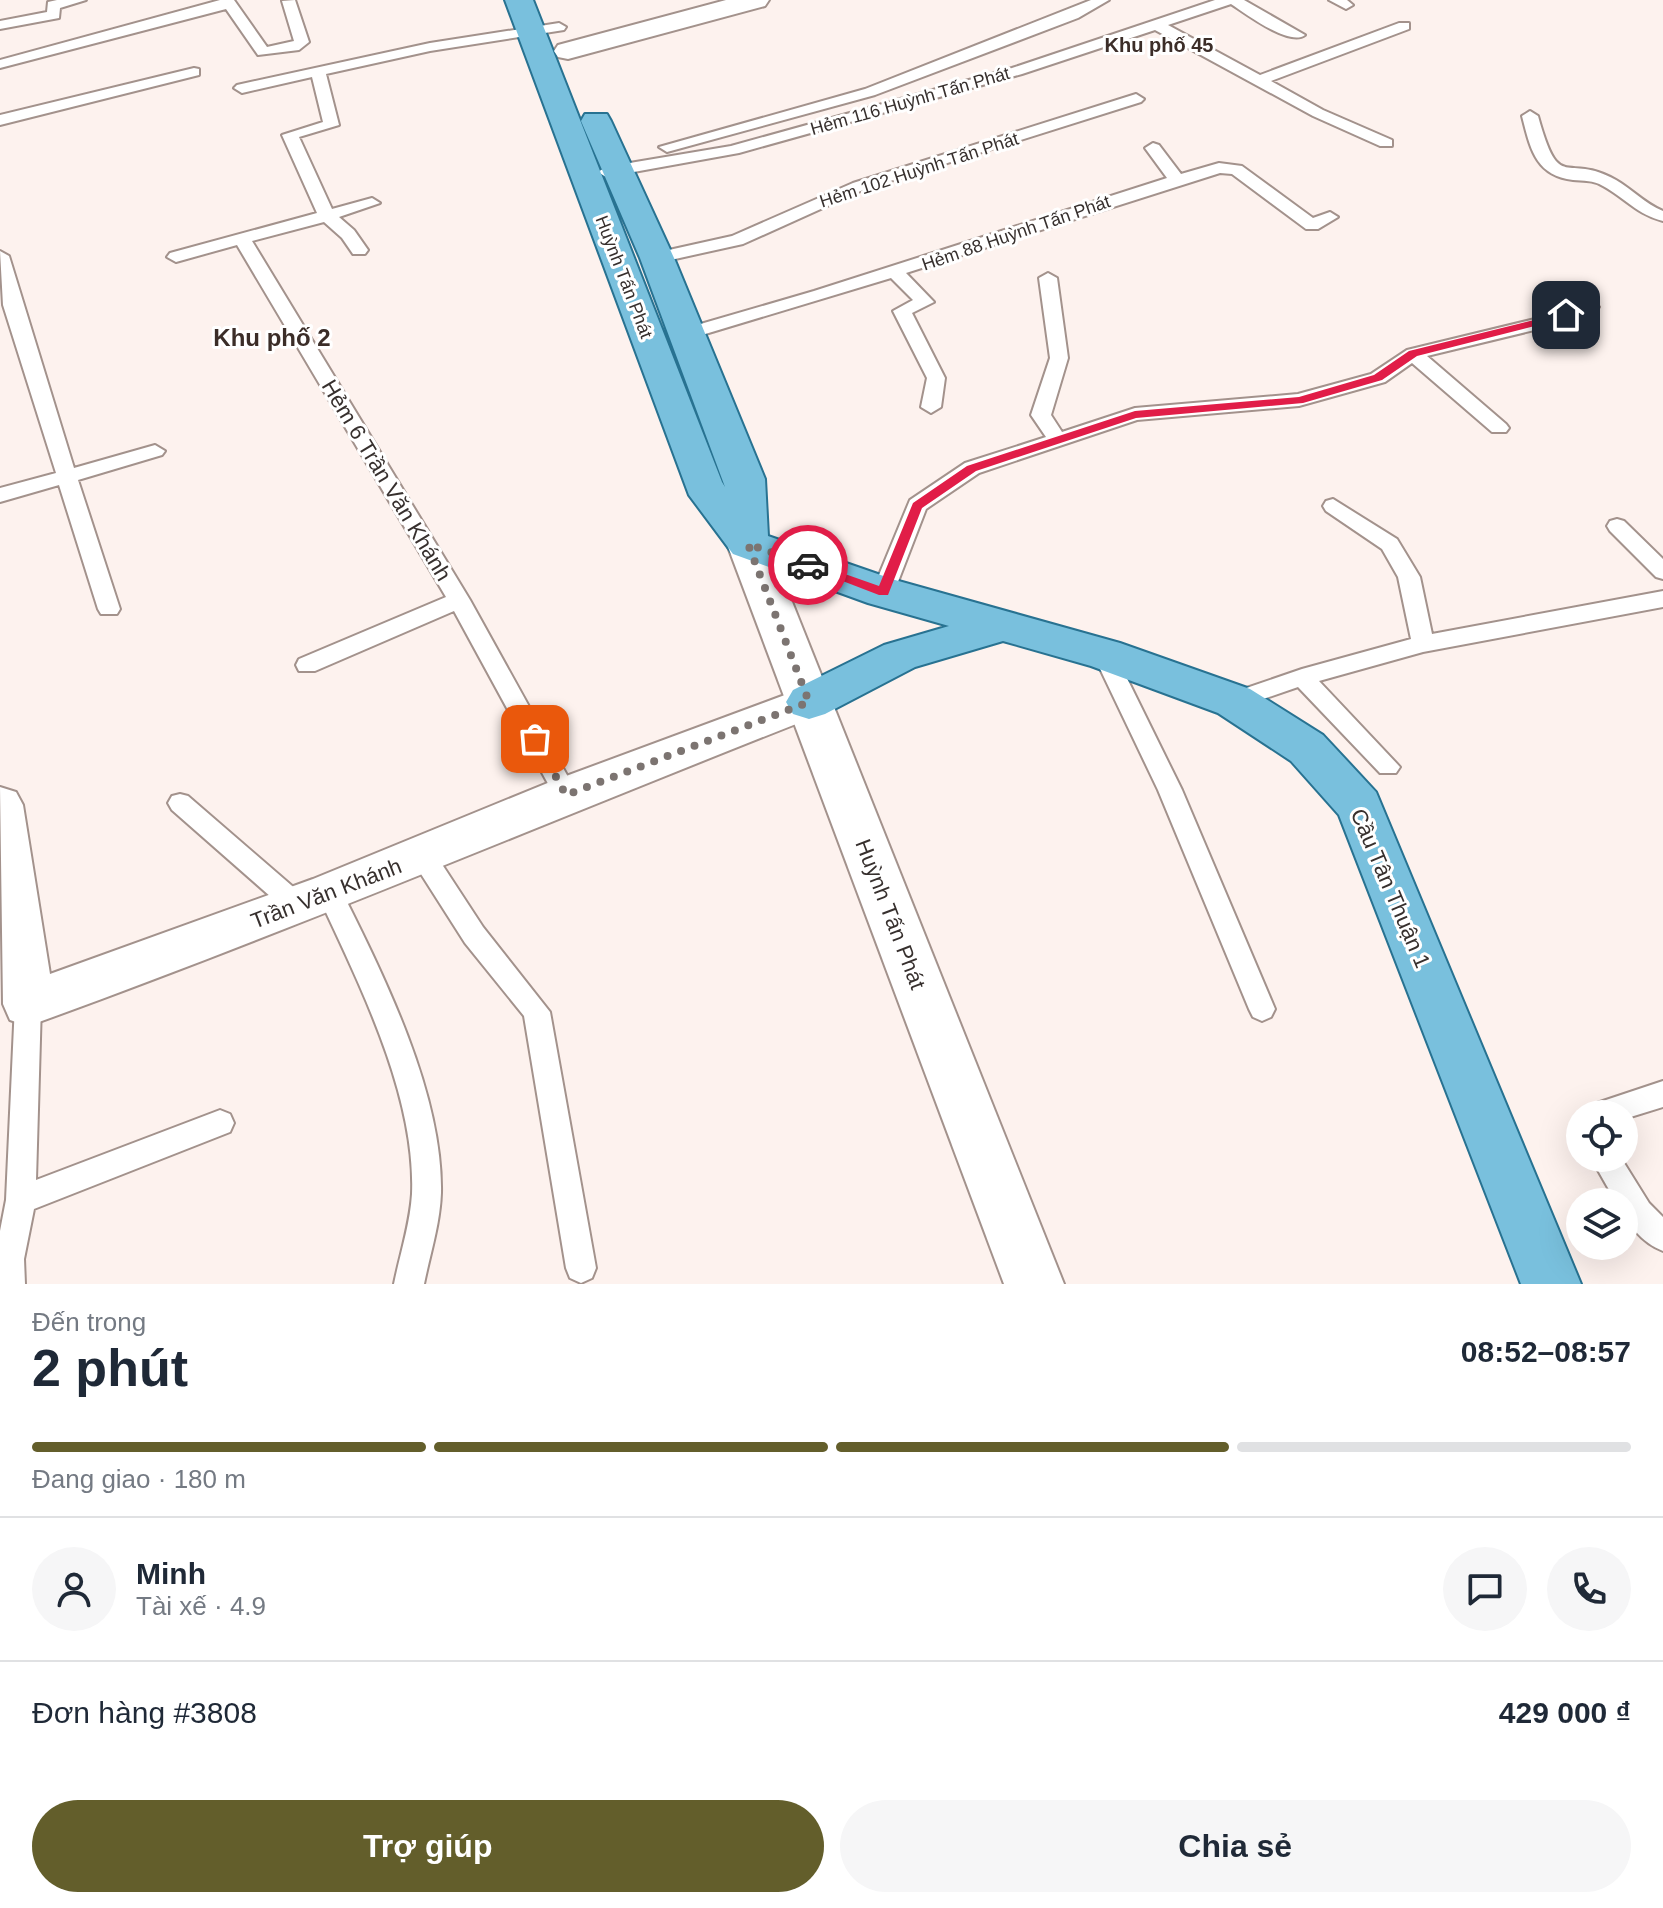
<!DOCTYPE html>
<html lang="vi">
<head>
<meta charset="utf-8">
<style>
	:root { --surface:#fff; --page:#f6f6f7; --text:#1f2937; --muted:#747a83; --line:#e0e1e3; --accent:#635e2b }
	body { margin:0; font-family:Helvetica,sans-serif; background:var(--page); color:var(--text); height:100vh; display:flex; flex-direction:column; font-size:30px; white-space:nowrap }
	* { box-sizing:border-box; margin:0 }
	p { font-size:26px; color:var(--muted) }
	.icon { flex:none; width:44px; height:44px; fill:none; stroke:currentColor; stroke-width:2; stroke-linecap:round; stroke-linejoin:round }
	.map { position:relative; height:1284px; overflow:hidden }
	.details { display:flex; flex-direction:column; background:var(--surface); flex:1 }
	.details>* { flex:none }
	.tools { position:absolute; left:1566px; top:1100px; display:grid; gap:16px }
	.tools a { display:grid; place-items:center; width:72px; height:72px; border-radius:50%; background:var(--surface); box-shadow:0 8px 32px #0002; font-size:40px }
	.pin { position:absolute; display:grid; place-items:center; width:68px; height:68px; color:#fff; margin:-34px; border-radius:16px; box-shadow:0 4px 12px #0006 }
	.courier { position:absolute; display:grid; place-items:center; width:80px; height:80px; margin:-40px; border:6px solid #e11d48; border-radius:50%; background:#fff; color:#222; box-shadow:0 2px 10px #0007 }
	.overview em { font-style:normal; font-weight:600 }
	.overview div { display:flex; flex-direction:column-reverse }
	.overview { display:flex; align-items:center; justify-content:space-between; height:136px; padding:0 32px }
	h1 { font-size:52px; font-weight:600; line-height:60px }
	.bar { display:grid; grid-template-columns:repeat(4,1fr); gap:12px 8px; align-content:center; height:96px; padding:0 32px }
	.bar i { height:10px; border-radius:6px; background:var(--line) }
	.bar .current { background:var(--accent) }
	.bar p { grid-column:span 4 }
	.line { display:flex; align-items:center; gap:20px; padding:0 32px; border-top:2px solid var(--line) }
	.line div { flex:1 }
	.round { display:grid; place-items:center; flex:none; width:84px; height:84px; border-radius:42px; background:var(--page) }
	.button { display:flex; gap:16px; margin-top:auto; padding:16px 32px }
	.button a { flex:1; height:92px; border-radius:48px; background:var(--accent); color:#fff; font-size:32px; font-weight:600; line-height:92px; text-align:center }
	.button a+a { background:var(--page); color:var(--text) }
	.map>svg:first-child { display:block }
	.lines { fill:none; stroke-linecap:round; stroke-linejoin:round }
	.lane-casing { stroke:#a3928c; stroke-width:4 }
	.street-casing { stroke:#a3928c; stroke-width:4 }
	.secondary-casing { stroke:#a3928c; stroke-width:4 }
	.primary-casing { stroke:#287291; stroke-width:4 }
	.lane { fill:#fff; fill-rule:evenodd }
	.street { fill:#fff; fill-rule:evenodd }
	.secondary { fill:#fff; fill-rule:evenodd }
	.primary { fill:#79c0dd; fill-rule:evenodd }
	.route { fill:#e11d48 }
	.done { stroke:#7c7471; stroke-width:8; stroke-dasharray:0 14.4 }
	.labels { text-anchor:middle; stroke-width:6; stroke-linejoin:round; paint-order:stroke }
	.far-street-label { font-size:18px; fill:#37302e; stroke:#fff }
	.far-neighbourhood-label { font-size:20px; font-weight:bold; fill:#3b2d28; stroke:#fff }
	.street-label { font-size:22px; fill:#37302e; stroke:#fff }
	.neighbourhood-label { font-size:24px; font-weight:bold; fill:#3b2d28; stroke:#fff }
</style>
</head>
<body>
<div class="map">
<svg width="1663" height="1284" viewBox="0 0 1663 1284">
	<rect width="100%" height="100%" fill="#fdf2ee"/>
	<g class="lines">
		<defs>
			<path id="lane" d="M57,0H86L60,8L59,18L0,29V21L47,12L48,2Z
				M220,0H234L267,47L294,41L282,1L295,0L309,42L299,50L258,55L226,9L0,68V60Z
				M1091,0H1109L1078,18L875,95L667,152L659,147L865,89Z
				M1215,0H1244L1305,35C1290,47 1246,14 1231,4L1168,25L1260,75L1399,23H1409V29L1271,81L1323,110L1392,140V146H1380L1313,116L1155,30L1022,74L739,153L606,177L598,172L606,167L731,146L1012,68Z
				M1329,0H1347L1353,5L1346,9Z
				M559,23L566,27L564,30L430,51L326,74L339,125L299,137L332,209L372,198L380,203L339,217L354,230L368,250L365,254H353L342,238L324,222L252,241L470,600L578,795L574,802H558L454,611L315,671H299L296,665L299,659L446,597L237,245L176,262L167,257L170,253L317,213L282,135L323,122L312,77L242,93L234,88L237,85L430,43Z
				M194,68L199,69V75L0,125V115Z
				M1136,94L1144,99L1141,102L865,189L743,244L657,263L648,258L651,254L732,236L853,183Z
				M1530,111L1538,116C1560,196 1565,151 1616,180C1632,189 1645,204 1663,211V221C1638,215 1625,198 1603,186C1593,180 1584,181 1573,180C1535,176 1530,147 1522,116Z
				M1153,143L1159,145L1181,174L1219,163L1242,166L1313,218L1330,212L1338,217L1318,229H1306L1232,174L1220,173L906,273L934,302L912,313L945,378L941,407L931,413L921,407L927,378L893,311L913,300L891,278L692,338L686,339L677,334L680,330L814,291L1167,178L1145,148Z
				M0,251L9,256L74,468L155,445L165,451L162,455L78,480L120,609L117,614H101L98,609L59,485L0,502V488L56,473L3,305Z
				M1048,273L1057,278L1068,358L1051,415L1062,432L1135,408L1298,394L1371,374L1407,350L1535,319L1590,302L1599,307L1547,327L1427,356L1506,424L1509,428L1506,432H1492L1412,363L1385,382L1299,406L1137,420L979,473L926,509L894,592L891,597H875L872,592L910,500L965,463L1046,437L1031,415L1050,358L1039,278Z
				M1333,499L1397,539L1420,577L1432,634L1663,591V607L1423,652L1319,681L1400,767L1396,773H1380L1298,687L1234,709L1226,707L1223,701L1226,695L1302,669L1411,639L1398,577L1382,549L1326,511L1323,506L1326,501Z
				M1617,519L1624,521L1663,559V579L1656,577L1610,531L1607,526L1610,521Z
				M1104,646L1115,654L1182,790L1275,1009L1271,1017L1262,1021L1253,1017L1249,1009L1158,790L1093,654Z
				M180,794L188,796L306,898L310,905L306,912L297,915L288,912L172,810L168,803L172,796Z
				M423,846L432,849L483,927L550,1012L596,1268L592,1278L581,1283L570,1278L566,1268L524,1016L465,943L414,863L411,856L414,849Z
				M330,883L339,886C383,974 443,1093 441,1193C440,1224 430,1254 424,1284H394C400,1254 410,1225 412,1194C416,1094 358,982 317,893L321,886Z
				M28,992L37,996L41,1004L36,1180L220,1110L230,1114L234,1123L230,1132L34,1209L24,1259L25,1284H0V1231L6,1200L15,1004L19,996Z
				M1663,1081V1107L1624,1119V1114H1587L1591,1105Z
				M1591,1158H1621L1649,1203L1663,1217V1251C1643,1243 1624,1224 1624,1202H1616Z"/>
			<path id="street" d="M726,0H769L765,6L568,59L558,57L554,51L558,45Z
				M809,686L824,691L831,702L824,713C558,817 297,929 28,1026L10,1020L3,1004L0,787L16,792L23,805L50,974L313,879L550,782Z"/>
			<path id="secondary" d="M748,530L763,534L769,544L1064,1284H1004L727,544L733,534Z"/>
			<path id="primary" d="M505,0H533L722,482L725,487L640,258L581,121L585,114H607L611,121L674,258L765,479L768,536L895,580L1120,643L1250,689L1323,735L1376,792L1581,1284H1521L1339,815L1291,761L1218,713L1091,666L1003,641L915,667L825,714L809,719L793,714L786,702L793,690L884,645L949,626L868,603L733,554L689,495Z"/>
		</defs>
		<use href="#lane" class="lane-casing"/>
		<use href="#street" class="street-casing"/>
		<use href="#secondary" class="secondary-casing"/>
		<use href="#primary" class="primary-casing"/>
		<use href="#lane" class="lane"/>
		<use href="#street" class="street"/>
		<use href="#secondary" class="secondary"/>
		<use href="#primary" class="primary"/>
	</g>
	<path class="route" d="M1566,312L1570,317L1417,356L1382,380L1303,403L1136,418L976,471L922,508L888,595H879L801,565L808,561L879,586L913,503L967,466L1135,411L1299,397L1374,375L1409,351Z"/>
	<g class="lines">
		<path class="done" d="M535,739L566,795L809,702L748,544L808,565"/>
	</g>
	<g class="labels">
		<g class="far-street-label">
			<text transform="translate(910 101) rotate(-16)" y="6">Hẻm 116 Huỳnh Tấn Phát</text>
			<text transform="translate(919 170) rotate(-18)" y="6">Hẻm 102 Huỳnh Tấn Phát</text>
			<text transform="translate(1016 233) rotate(-19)" y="6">Hẻm 88 Huỳnh Tấn Phát</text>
			<text transform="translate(624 277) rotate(69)" y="6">Huỳnh Tấn Phát</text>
		</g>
		<g class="far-neighbourhood-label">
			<text x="1159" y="52">Khu phố 45</text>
		</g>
		<g class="street-label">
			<text transform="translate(387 480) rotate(59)" y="8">Hẻm 6 Trần Văn Khánh</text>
			<text transform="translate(1391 888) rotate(67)" y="8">Cầu Tân Thuận 1</text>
			<text transform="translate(326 893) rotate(-21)" y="8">Trần Văn Khánh</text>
			<text transform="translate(891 914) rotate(69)" y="8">Huỳnh Tấn Phát</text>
		</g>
		<g class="neighbourhood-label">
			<text x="272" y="346">Khu phố 2</text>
		</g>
	</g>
</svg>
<div class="tools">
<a><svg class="icon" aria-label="locate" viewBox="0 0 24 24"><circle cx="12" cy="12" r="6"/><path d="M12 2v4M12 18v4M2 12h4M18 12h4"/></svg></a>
<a><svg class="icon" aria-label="layers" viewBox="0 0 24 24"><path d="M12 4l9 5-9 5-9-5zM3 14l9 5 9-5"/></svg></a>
</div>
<div class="pin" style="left:535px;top:739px;background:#ea580c"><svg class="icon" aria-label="bag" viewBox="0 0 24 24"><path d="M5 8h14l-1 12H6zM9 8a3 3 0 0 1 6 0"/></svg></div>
<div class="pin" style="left:1566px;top:315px;background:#1f2937"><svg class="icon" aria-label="home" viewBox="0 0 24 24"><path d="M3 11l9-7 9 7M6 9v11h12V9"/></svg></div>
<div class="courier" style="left:808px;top:565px"><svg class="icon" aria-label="car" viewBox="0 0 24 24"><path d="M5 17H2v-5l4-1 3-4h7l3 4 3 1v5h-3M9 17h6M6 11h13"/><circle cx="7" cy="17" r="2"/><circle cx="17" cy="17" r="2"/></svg></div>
</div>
<section class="details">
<div class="overview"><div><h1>2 phút</h1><p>Đến trong</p></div><em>08:52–08:57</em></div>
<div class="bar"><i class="current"></i><i class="current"></i><i class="current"></i><i></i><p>Đang giao · 180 m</p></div>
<div class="line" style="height:144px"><a class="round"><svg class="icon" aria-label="person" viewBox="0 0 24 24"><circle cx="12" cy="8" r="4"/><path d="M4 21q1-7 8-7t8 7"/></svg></a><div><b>Minh</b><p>Tài xế · 4.9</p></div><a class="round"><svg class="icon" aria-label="chat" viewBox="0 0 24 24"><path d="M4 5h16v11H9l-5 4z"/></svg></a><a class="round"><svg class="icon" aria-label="phone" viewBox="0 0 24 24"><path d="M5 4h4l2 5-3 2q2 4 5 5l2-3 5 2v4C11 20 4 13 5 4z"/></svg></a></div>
<div class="line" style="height:104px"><div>Đơn hàng #3808</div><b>429 000 ₫</b></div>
<div class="button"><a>Trợ giúp</a><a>Chia sẻ</a></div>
</section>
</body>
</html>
